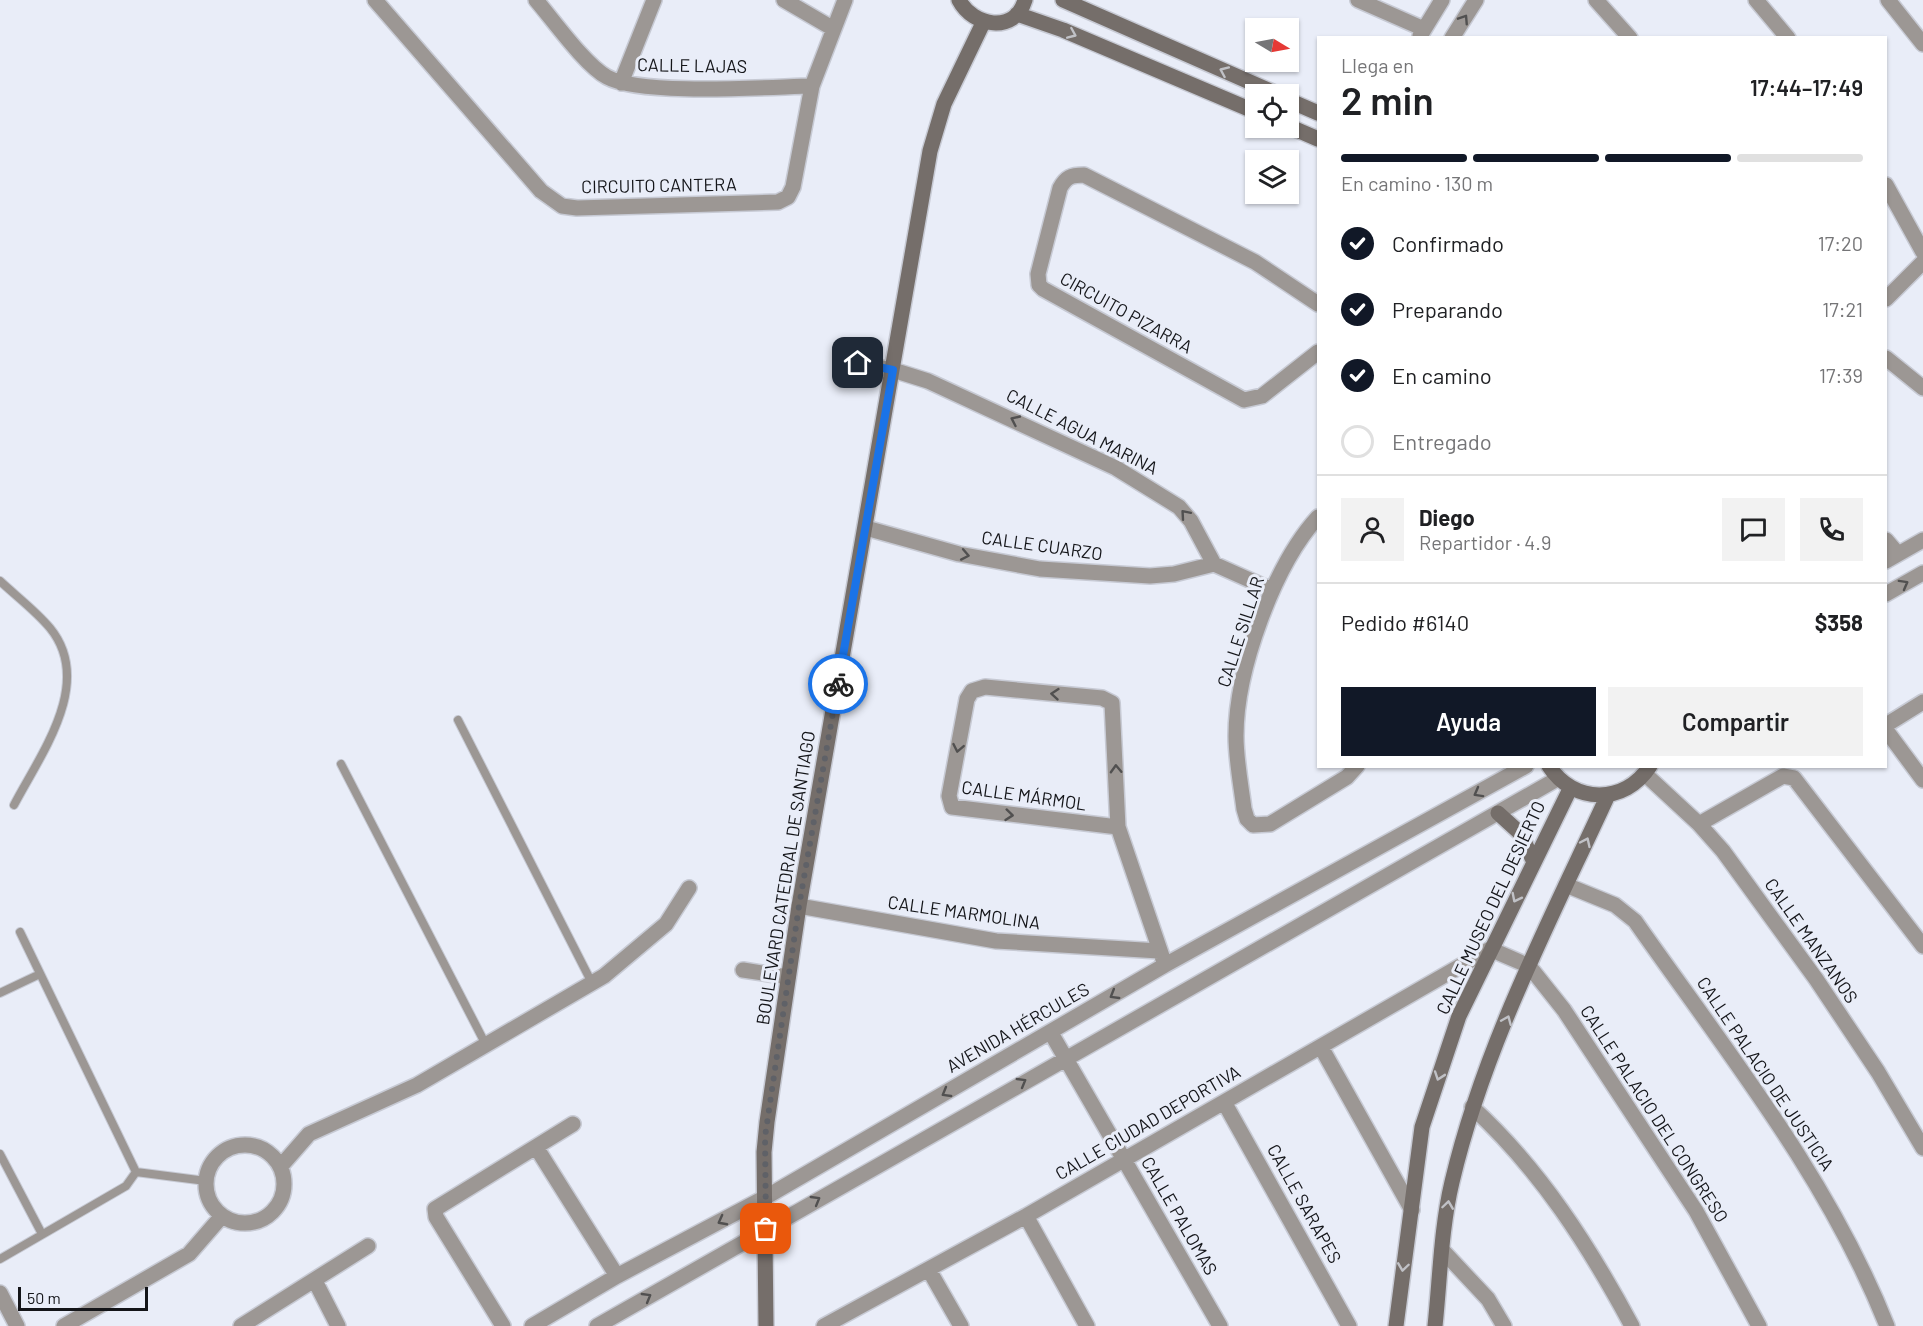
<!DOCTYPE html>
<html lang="es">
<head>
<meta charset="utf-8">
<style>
	:root { --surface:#fff; --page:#f2f2f2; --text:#202124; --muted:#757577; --line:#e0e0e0; --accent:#111827 }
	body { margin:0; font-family:Barlow,sans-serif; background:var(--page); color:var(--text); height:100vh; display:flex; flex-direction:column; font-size:22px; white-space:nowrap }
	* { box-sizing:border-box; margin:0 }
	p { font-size:20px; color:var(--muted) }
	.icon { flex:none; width:33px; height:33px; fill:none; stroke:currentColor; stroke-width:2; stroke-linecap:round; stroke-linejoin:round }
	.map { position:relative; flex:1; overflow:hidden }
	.details { position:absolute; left:1317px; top:36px; width:570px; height:732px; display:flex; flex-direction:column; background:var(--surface); border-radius:0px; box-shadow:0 2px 4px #0004 }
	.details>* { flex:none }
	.needle { width:39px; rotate:100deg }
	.fabs { position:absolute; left:1245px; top:18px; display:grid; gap:12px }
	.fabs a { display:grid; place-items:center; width:54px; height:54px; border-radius:0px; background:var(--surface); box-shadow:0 2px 4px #0004; font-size:30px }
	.scale { position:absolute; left:18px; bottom:15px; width:130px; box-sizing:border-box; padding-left:6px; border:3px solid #141519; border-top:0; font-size:16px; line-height:21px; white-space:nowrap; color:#141519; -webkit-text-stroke:4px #e9edf8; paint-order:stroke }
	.pin { position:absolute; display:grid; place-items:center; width:51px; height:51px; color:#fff; margin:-26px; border-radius:12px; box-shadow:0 3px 9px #0006 }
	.courier { position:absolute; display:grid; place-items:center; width:60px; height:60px; margin:-30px; border:4px solid #1a73e8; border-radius:50%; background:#fff; color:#222; box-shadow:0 2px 8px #0007 }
	.head em { font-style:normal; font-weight:600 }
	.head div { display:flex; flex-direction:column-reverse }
	.head { display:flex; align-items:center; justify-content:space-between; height:102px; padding:0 24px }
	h1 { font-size:39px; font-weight:600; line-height:45px }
	.bar { display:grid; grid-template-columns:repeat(4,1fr); gap:9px 6px; align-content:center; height:72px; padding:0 24px }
	.bar i { height:8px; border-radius:4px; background:var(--line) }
	.bar .selected { background:var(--accent) }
	.bar p { grid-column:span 4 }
	.line { display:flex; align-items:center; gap:15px; padding:0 24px; border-top:2px solid var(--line) }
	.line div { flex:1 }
	.round { display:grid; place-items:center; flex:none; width:63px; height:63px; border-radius:0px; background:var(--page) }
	ol { padding:0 24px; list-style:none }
	li { display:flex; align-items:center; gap:18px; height:66px }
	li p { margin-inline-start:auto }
	li .icon { padding:6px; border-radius:50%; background:var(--accent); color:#fff; stroke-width:4 }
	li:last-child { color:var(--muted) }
	li i { width:33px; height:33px; border:3px solid var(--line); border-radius:50% }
	.action { display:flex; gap:12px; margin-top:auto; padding:12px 24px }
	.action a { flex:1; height:69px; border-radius:0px; background:var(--accent); color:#fff; font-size:24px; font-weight:600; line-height:69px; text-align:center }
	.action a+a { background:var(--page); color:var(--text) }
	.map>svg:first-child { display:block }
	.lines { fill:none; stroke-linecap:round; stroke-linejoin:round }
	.lane-casing { stroke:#c7cad4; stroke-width:10 }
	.street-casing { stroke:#c7cad4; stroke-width:18 }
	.secondary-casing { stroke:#c7cad4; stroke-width:18 }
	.lane { stroke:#9c9794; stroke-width:8 }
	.street { stroke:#9c9794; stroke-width:15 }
	.secondary { stroke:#756e6a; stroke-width:15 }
	.oneway { stroke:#515050 }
	.oneway2 { stroke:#c0c1c6 }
	.done { stroke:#5f6167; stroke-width:6; stroke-dasharray:0 10.8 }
	.route { stroke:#1a73e8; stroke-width:8 }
	.labels { text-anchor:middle; stroke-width:6; stroke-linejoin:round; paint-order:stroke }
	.street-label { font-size:18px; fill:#141519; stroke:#e9edf8 }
</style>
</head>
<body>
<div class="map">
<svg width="1923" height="1326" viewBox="0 0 1923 1326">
	<rect width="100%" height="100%" fill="#e9edf8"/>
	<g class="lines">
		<defs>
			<path id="lane" d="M0,581C16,596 36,611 50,628C95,683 40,755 14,805
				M458,720L592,983
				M341,764L486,1045
				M20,932L136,1172
				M0,993L40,974
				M0,1154L42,1234
				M136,1172L206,1181
				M0,1259L126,1186L136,1172"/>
			<path id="street" d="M375,0L541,191L562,206L577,208L778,202L788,197L793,187L812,86L845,0
				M536,0C554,21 585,65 607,77C641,96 768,87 812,86
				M784,0L832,28
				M1358,0L1424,29
				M1596,0L1630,38
				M1756,0L1788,38
				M1888,0L1923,44
				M1420,36L1442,0
				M1452,38L1476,0
				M621,83L654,0
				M1886,185L1923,252
				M1886,299L1923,262
				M1318,304L1255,262L1084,175C1071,175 1066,177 1060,188L1038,274L1039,285L1043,289L1244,400L1262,396L1318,352
				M1886,358L1923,388
				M841,360L893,370L928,381L1116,468L1179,507L1191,521L1214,564L1272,590
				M1318,517C1274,565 1236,670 1236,736C1236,760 1241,785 1244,809L1247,819L1253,825L1270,824L1347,777L1357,766
				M866,528L959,554L1040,569L1150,576L1174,574L1214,564
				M1886,540L1898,554
				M1886,561L1923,540
				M1886,594L1923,573
				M1886,725L1923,702
				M1886,730L1923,780
				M1645,774L1699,824L1723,851L1816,979L1878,1072L1923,1148
				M1699,824L1783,776L1794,778L1923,946
				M1118,827L952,807L949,796L967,699L972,691L985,687L1102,698L1112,703L1118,827L1165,965
				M1566,885L1615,905L1635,921C1726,1051 1828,1177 1887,1326
				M799,906L996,941L1159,951
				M743,970L788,977
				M1051,1033L1220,1326
				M1321,1047L1412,1210
				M1224,1102L1349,1326
				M1472,1107C1540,1169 1589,1246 1632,1326
				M206 1184a39 39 0 1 1 78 0a39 39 0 1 1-78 0Z
				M536,1147L617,1276
				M281,1166L309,1134L417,1085L604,976L666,924L689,888
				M1026,1216L1087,1326
				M1442,1250L1488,1299L1504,1326
				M929,1270L961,1326
				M315,1281L338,1326
				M0,1293L17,1326
				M64,1326L189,1254L222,1216
				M241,1326L368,1246
				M503,1326L436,1217L435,1209L573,1124
				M532,1326L617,1276L766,1197L1165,965L1526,766
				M597,1326L1557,779
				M824,1326L1026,1216L1490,949L1529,966L1564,1010L1696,1211L1759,1326"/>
			<path id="secondary" d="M959,0C973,27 1015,34 1025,0
				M1063,0L1277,94
				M1017,14L1063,30L1256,112
				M1288,100L1318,113
				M1288,126L1318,139
				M1549,766C1573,804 1625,805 1650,766
				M1498,813L1520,833L1534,862
				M766,1326L764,1152L767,1122L799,906L930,151L944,104L983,23
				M1396,1326L1422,1127L1459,1016L1570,789
				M1435,1326C1440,1279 1441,1228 1452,1182C1484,1046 1550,921 1608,795"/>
		</defs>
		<use href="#lane" class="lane-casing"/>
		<use href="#street" class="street-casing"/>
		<use href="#secondary" class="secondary-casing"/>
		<use href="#lane" class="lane"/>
		<use href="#street" class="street"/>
		<use href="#secondary" class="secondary"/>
	</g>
	<defs><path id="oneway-chevron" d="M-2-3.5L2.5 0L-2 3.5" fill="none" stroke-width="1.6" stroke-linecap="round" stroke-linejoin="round" transform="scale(1.5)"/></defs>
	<g class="oneway">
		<use href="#oneway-chevron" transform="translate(1464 19) rotate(-57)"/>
		<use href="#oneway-chevron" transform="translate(1015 420) rotate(-155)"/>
		<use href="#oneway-chevron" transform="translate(1185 514) rotate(-131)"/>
		<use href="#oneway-chevron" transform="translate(965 555) rotate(11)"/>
		<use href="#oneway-chevron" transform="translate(1904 584) rotate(-29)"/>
		<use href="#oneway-chevron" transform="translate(1055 694) rotate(-175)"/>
		<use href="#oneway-chevron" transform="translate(958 748) rotate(101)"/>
		<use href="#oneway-chevron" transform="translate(1116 769) rotate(-92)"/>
		<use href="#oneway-chevron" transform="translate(1478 793) rotate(151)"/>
		<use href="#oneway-chevron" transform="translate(1009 815) rotate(6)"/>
		<use href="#oneway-chevron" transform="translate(1114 995) rotate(149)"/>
		<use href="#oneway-chevron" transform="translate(1022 1082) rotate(-30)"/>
		<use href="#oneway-chevron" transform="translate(946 1093) rotate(150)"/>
		<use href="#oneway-chevron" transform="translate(816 1200) rotate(-30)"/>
		<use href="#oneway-chevron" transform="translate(722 1221) rotate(152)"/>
		<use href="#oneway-chevron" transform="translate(647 1297) rotate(-30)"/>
	</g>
	<g class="oneway2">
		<use href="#oneway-chevron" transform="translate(1072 34) rotate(23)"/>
		<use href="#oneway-chevron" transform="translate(1224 71) rotate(-156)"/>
		<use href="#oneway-chevron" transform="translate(1586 842) rotate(-65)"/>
		<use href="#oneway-chevron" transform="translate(1516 898) rotate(117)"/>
		<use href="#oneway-chevron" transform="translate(1507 1020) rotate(-67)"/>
		<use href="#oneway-chevron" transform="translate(1439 1076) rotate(109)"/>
		<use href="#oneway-chevron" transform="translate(1448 1205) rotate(-82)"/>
		<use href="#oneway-chevron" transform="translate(1403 1267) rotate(98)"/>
	</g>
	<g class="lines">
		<path class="done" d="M766,1229L765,1137L799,906L838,684"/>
		<path class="route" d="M838,684L893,370L858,363"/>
	</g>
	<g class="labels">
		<g class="street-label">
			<text transform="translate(692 66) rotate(1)" y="6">CALLE LAJAS</text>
			<text transform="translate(659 186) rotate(-1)" y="6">CIRCUITO CANTERA</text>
			<text transform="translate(1126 313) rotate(29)" y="6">CIRCUITO PIZARRA</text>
			<text transform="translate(1082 432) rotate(27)" y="6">CALLE AGUA MARINA</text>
			<text transform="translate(1042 546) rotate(8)" y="6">CALLE CUARZO</text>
			<text transform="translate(1241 632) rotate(-72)" y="6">CALLE SILLAR</text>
			<text transform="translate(1024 796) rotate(8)" y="6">CALLE MÁRMOL</text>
			<text transform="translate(786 878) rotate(-81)" y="6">BOULEVARD CATEDRAL DE SANTIAGO</text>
			<text transform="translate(1491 908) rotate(-65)" y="6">CALLE MUSEO DEL DESIERTO</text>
			<text transform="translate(964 913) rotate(8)" y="6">CALLE MARMOLINA</text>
			<text transform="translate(1811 941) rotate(55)" y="6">CALLE MANZANOS</text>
			<text transform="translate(1018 1028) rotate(-30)" y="6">AVENIDA HÉRCULES</text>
			<text transform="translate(1765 1074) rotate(56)" y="6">CALLE PALACIO DE JUSTICIA</text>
			<text transform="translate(1654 1114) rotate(57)" y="6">CALLE PALACIO DEL CONGRESO</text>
			<text transform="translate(1148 1123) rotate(-30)" y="6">CALLE CIUDAD DEPORTIVA</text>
			<text transform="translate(1304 1204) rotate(61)" y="6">CALLE SARAPES</text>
			<text transform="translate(1179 1216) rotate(60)" y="6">CALLE PALOMAS</text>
		</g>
	</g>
</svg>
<div class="fabs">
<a><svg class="needle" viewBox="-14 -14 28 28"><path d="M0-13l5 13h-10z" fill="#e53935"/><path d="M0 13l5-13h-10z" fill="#757577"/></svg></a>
<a><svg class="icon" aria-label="locate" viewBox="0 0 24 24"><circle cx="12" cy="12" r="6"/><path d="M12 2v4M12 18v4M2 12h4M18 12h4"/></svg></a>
<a><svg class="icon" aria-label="layers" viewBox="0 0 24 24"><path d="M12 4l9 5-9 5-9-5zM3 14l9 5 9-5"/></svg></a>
</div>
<div class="scale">50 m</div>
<div class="pin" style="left:766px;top:1229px;background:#ea580c"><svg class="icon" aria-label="bag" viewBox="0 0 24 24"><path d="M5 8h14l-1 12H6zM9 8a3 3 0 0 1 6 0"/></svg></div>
<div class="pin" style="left:858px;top:363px;background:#1f2937"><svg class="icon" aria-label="home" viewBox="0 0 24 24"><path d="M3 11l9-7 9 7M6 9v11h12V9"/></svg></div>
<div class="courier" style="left:838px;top:684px"><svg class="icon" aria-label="bike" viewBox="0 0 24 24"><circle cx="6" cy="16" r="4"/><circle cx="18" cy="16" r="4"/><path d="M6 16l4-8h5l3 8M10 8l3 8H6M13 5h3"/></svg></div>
<section class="details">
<div class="head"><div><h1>2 min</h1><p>Llega en</p></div><em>17:44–17:49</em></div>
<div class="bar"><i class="selected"></i><i class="selected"></i><i class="selected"></i><i></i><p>En camino · 130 m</p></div>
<ol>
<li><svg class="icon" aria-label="check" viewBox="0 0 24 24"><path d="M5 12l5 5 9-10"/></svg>Confirmado<p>17:20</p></li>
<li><svg class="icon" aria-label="check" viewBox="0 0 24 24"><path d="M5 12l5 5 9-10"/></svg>Preparando<p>17:21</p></li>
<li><svg class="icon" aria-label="check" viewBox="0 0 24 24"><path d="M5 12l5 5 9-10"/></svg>En camino<p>17:39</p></li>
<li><i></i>Entregado</li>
</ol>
<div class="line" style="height:108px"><a class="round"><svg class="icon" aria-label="person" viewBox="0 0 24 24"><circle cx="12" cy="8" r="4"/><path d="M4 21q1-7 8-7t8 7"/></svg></a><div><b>Diego</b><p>Repartidor · 4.9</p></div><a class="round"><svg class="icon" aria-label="chat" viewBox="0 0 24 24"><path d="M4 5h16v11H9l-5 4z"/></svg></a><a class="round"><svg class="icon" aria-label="phone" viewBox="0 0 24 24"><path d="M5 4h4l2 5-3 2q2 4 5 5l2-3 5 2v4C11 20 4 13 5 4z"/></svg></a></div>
<div class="line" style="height:78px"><div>Pedido #6140</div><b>$358</b></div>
<div class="action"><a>Ayuda</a><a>Compartir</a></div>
</section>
</div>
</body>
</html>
